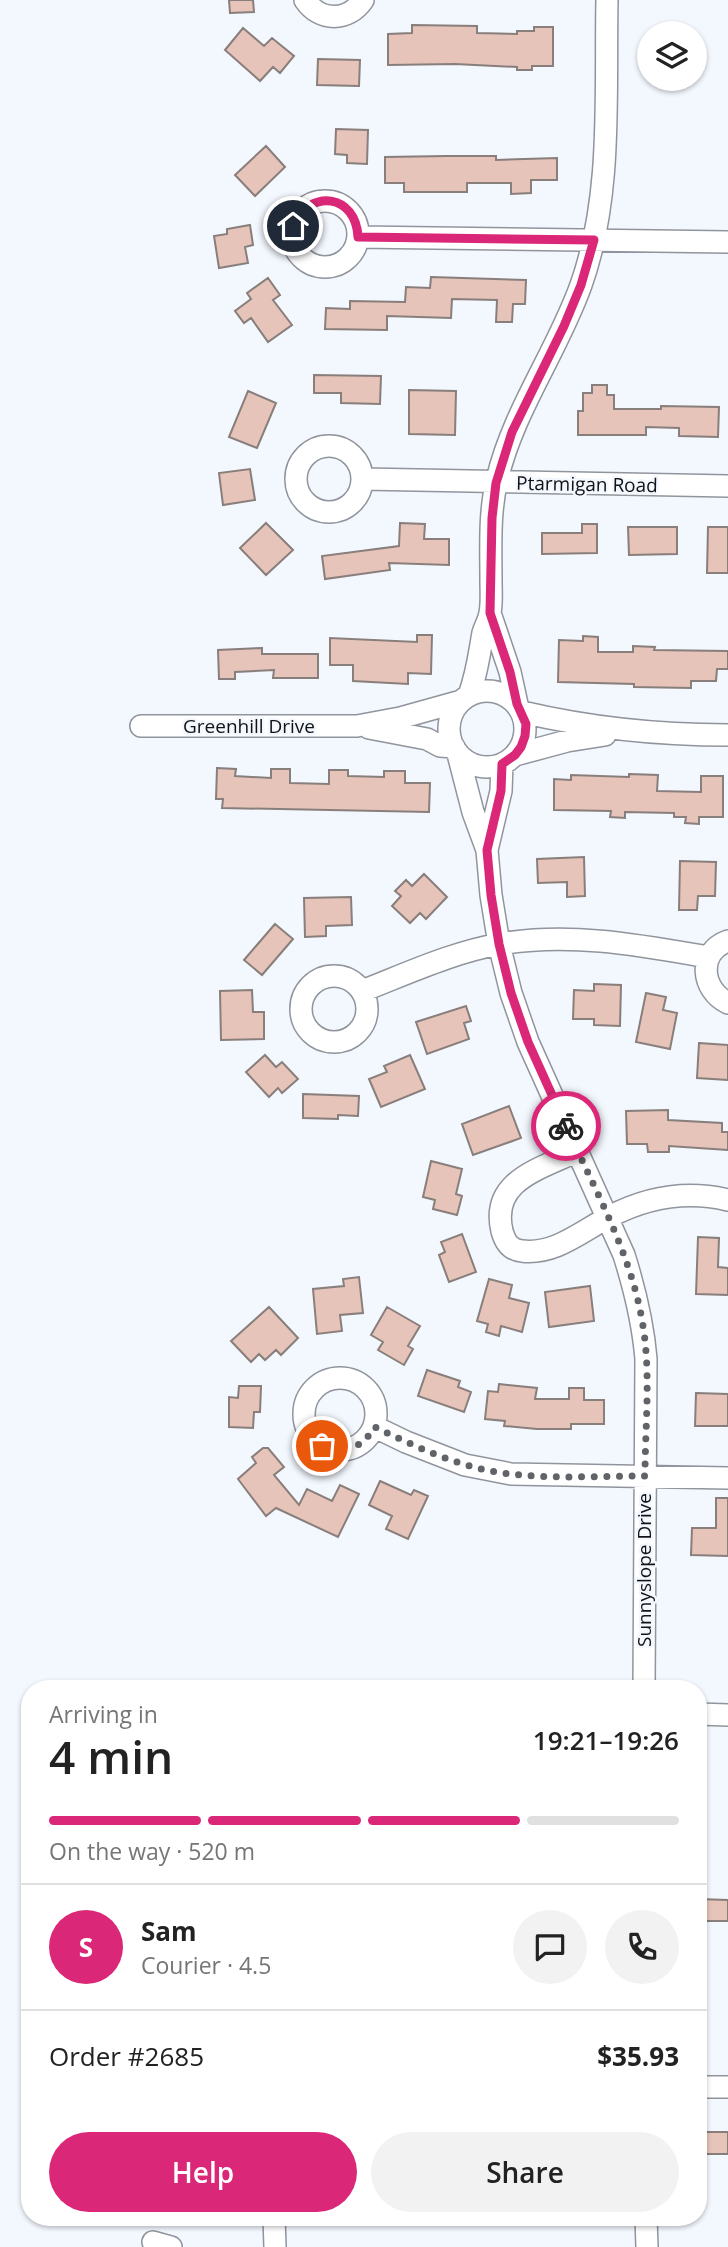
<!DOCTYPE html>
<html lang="en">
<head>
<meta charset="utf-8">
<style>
	:root { --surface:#fff; --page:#f2f2f2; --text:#222; --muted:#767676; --line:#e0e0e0; --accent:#db2777 }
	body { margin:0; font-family:"Open Sans",sans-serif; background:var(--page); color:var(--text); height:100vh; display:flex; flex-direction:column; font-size:26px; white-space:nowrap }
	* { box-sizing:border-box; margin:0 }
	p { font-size:23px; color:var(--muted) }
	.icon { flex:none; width:38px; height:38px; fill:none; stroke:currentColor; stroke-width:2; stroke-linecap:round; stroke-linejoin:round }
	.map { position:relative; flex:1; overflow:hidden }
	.details { position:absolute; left:21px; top:1680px; width:686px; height:546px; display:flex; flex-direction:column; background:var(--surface); border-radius:28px; box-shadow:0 2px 5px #0004 }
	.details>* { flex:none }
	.controls { position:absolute; left:637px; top:21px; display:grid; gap:14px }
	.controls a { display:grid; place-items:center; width:70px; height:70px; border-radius:50%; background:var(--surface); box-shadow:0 2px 5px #0004; font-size:35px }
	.pin { position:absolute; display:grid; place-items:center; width:60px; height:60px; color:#fff; margin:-30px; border:4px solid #fff; border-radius:50%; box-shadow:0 2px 7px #0007 }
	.courier { position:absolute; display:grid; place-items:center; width:70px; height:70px; margin:-35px; border:5px solid #db2777; border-radius:50%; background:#fff; color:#222; box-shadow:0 2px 9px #0007 }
	.summary em { font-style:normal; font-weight:600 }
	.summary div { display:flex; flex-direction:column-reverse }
	.summary { display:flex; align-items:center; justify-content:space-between; height:119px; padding:0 28px }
	h1 { font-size:46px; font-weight:600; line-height:52px }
	.bar { display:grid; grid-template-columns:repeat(4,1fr); gap:10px 7px; align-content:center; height:84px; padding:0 28px }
	.bar i { height:9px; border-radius:5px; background:var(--line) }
	.bar .active { background:var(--accent) }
	.bar p { grid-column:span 4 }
	.line { display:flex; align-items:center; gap:18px; padding:0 28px; border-top:2px solid var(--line) }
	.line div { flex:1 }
	.round { display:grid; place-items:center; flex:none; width:74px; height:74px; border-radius:37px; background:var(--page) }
	.cta { display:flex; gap:14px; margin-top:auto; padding:14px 28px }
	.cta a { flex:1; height:80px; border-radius:42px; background:var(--accent); color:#fff; font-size:28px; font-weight:600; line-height:80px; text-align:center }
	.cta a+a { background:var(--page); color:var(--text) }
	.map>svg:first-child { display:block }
	.building { fill:#e7c4b9; stroke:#887e7b; stroke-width:2 }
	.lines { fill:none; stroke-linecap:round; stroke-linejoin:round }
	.minor-casing { stroke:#90949c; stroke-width:24 }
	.minor { stroke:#fff; stroke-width:21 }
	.done { stroke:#606367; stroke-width:7; stroke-dasharray:0 12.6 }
	.route { stroke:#db2777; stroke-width:9 }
	.labels { text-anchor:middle; stroke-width:5; stroke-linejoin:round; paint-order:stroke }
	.street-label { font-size:19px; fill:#111316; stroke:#f3f7fe }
</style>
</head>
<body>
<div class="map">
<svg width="728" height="2247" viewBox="0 0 728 2247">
	<rect width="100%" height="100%" fill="#f3f7fe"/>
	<path class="building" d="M229,0H253L254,12L230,13Z
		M412,25L477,26V33L517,34V31H534V27H553V66H532V70H517V67L455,64L388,65V34L412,33Z
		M243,28L264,46L272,38L294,56L280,73L273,67L260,81L225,50Z
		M318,59L360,60L359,86L317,85Z
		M336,129L368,130L367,164L347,163V155L335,154Z
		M266,146L285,167L255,196L235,175Z
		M447,156H496V160L557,158V180H531V193L511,194V183H467V192H404V183H385V157Z
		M250,225L253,245L245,247L248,263L219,268L214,236L227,234V229Z
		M431,277L526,280L525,304H513L512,322H496L497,300L452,299L451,318L387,316V330L325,329L326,308L350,309V301L405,302L406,287L430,288Z
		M268,278L280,295L273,300L292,325L268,342L251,318L244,323L235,311L251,299L247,293Z
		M314,375L381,376L380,404L341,403V393H314Z
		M592,385H607V395H614V409H661V406L719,407L718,437L679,436V428L646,427V435H578V411H583V393H592Z
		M409,390L456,391L455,435L409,434Z
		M248,391L276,403L257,448L229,437Z
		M250,469L255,500L223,505L219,473Z
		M266,523L293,550L266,575L240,548Z
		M400,523L425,524L424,539H449V565L389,563L390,570L325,579L322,556L399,546Z
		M582,524H597V553L542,554V533H582Z
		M628,527H677V554L629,555Z
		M708,527H728V573H707Z
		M417,635H432L431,674L408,673V684L353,681V665H330V638L417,642Z
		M583,636L598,637V652H633V646L655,647L654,650L728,651V669H717L716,681H691V688L634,687V684L558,682L559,640L583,641Z
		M262,648V654H318V678H273L274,670L235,672V679H219L218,650Z
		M217,768L236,769L235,776L271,778V769H290V783L329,784V770H348V776L384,777V771H405V783H430L429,812L222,808L223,799H216Z
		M629,774L658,775L657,791L701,792V776H723V817H699V824L685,823L686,817H674V813L625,812V818L610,817L611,811L554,810V779L571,780V775L629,777Z
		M584,857L585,896L567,897V882L538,883L537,859Z
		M680,861L716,862L715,896H698L697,910H679Z
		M424,874L447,897L426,919L420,913L410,923L392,906L401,896L395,891L406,880L412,886Z
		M351,897L352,925L326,926V936L305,937L304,898Z
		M275,924L293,939L262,975L244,960Z
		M594,984L621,985L620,1026L594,1025V1019H573L574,990L594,991Z
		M252,990L253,1012H264V1039L221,1040L220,991Z
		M646,993L666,997L663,1010L677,1013L670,1049L636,1042Z
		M466,1006L471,1021L464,1023L469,1039L427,1054L416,1022Z
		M699,1043L728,1045V1080L697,1078Z
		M265,1055L276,1067L282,1062L298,1079L282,1093L278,1088L269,1097L246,1072Z
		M410,1055L425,1089L381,1107L369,1079L387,1072L384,1066Z
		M303,1094L359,1096L358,1116L338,1115V1119L303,1118Z
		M509,1106L521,1138L473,1155L462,1124Z
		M668,1110V1120L722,1123V1132H728V1150L669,1146V1152H648L647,1144H627L626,1111Z
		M431,1161L462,1169L456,1194L462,1196L457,1215L433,1209L435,1200L423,1197Z
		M462,1234L476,1272L449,1282L439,1255L445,1252L441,1242Z
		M698,1237L719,1238L718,1267L728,1268V1295L696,1294Z
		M359,1277L363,1313L340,1315L342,1331L317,1334L313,1289L344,1286L343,1279Z
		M489,1279L512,1285L509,1298L529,1303L522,1332L501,1326L499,1336L486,1332L488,1324L477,1321Z
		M590,1286L594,1321L549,1327L545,1292Z
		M269,1307L298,1338L281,1355L276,1350L265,1360L259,1354L251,1362L231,1341Z
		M387,1307L420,1326L408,1346L413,1349L404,1365L378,1350L383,1342L371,1335Z
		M427,1370L460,1381L458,1387L471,1392L464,1412L418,1396Z
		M499,1384L537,1388L535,1399H569V1388H584V1400H604V1424H571V1429H537L504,1426L505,1421L485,1419L488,1391L498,1392Z
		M239,1386H261L260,1412H254L253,1428L229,1427V1397L238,1398Z
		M696,1393L728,1394V1426H695Z
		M263,1448H268L284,1467L274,1475L299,1505L307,1489L332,1501L340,1485L359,1494L338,1537L276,1508L266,1516L238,1479L256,1463L252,1457Z
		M380,1481L411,1495L414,1490L428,1496L408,1539L386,1529L392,1516L369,1505Z
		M716,1498H728V1556L691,1555L692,1528H716Z
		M698,1899L728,1900V1921H698Z
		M698,2132H728V2154H698Z"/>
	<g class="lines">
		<defs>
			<path id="minor" d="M305,0C320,22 348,22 363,0
				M292 234a33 33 0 1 1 66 0a33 33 0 1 1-66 0Z
				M358,237L728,242
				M296 479a33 33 0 1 1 66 0a33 33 0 1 1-66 0Z
				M363,479L728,486
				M490,613L510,672L517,704
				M449 729a38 38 0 1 1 76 0a38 38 0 1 1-76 0Z
				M469,695C477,674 479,655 483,633C485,626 489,620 490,613C492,603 491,591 491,581C491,548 489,513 497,480C513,411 557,352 581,285C613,195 605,94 607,0
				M522,712C590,728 658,735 728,735
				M141,726H357L400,718L461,701
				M369,728L427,739L440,746L454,747
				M458,754L473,812L487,850L491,895L499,944L511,993L528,1042L624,1255C635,1290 643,1323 646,1359L644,1689
				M515,755L567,741L605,735
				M487,850L501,791L502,764
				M728,941C697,952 701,990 728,1003
				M301 1009a33 33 0 1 1 66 0a33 33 0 1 1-66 0Z
				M362,991C406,974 453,952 500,944C570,932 639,945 708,957
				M577,1151C541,1169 490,1180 502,1231C505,1242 510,1250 522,1251C555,1255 582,1231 609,1217C647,1197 686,1190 728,1200
				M304 1414a36 36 0 1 1 72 0a36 36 0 1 1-72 0Z
				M375,1427L406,1442L465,1465L511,1474L728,1478
				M698,1714L728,1715
				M698,2087H728
				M274,2217L275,2247
				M646,2217L647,2247
				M153,2242L171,2247"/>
		</defs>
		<use href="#minor" class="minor-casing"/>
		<use href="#minor" class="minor"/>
	</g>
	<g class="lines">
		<path class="done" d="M322,1446C345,1454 362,1448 375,1427C418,1448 463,1469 511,1474C555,1479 601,1476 645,1476C645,1427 651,1375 643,1326C632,1255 595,1190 566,1126"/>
		<path class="route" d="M293,226C310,188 356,194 358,237L594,240L581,285L564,326L512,432L496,483L492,518L490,613L510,672L517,704L526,724L525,736L521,747L515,755L502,764L501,791L487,850L491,895L499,944L511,993L528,1042L566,1126"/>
	</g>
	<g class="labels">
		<g class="street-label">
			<text transform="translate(587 484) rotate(1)" y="7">Ptarmigan Road</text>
			<text x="249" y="733">Greenhill Drive</text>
			<text transform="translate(644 1570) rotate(-90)" y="7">Sunnyslope Drive</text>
		</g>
	</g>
</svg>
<div class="controls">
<a><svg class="icon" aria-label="layers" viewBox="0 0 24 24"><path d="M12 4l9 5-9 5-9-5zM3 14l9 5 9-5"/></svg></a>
</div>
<div class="pin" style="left:322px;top:1446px;background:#ea580c"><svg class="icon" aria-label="bag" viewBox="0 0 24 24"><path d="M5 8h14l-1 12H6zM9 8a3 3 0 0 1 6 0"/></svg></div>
<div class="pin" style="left:293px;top:226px;background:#1f2937"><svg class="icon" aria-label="home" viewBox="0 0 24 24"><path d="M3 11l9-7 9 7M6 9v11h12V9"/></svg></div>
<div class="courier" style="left:566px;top:1126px"><svg class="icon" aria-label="bike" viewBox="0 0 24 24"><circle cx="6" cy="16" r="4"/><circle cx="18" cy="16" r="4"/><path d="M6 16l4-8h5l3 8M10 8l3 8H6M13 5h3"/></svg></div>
<section class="details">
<div class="summary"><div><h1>4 min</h1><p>Arriving in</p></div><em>19:21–19:26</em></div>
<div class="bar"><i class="active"></i><i class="active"></i><i class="active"></i><i></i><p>On the way · 520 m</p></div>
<div class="line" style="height:126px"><b class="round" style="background:var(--accent);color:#fff">S</b><div><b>Sam</b><p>Courier · 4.5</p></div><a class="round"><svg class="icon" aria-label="chat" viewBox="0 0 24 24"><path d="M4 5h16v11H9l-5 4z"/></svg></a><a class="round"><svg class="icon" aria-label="phone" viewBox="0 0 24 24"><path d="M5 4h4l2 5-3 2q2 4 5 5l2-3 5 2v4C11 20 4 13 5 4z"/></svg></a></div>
<div class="line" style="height:91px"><div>Order #2685</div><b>$35.93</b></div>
<div class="cta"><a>Help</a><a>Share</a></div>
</section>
</div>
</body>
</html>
